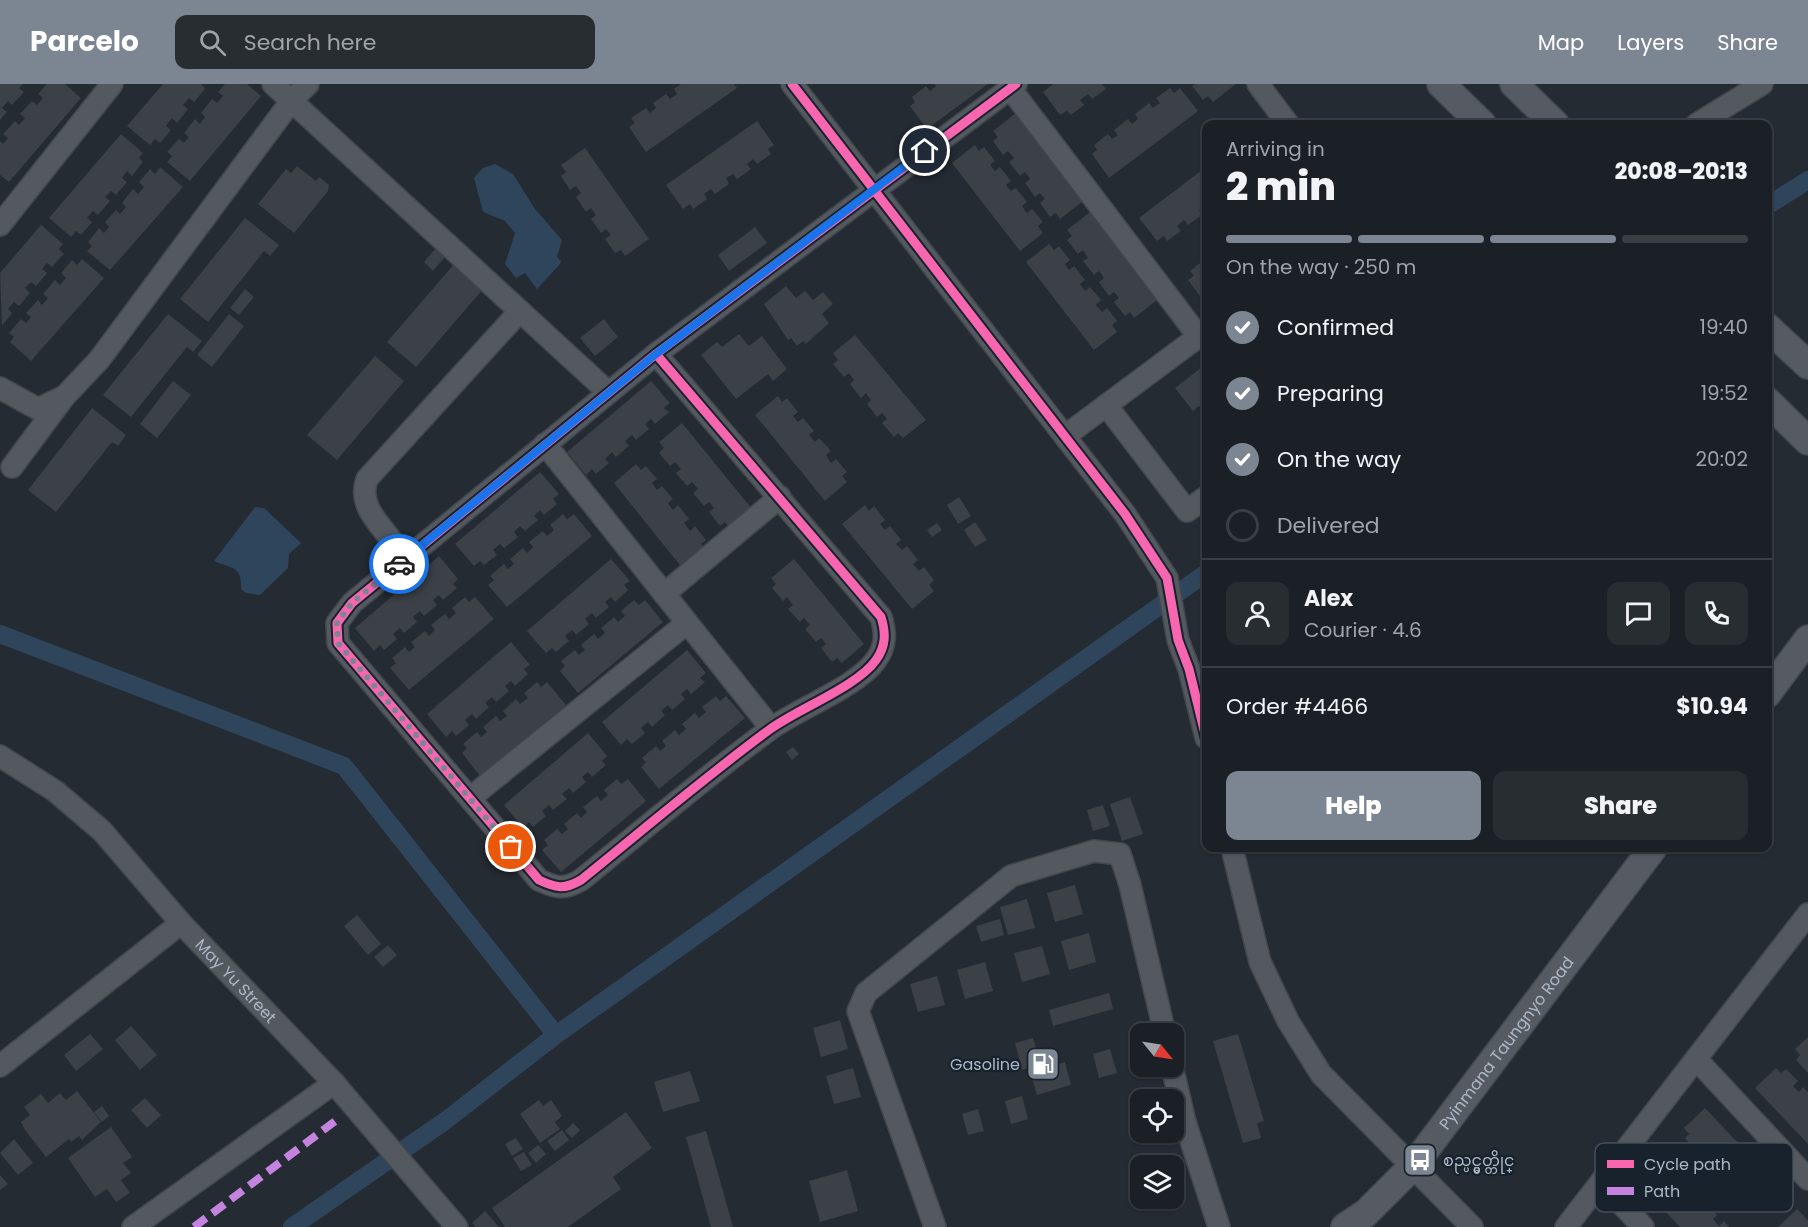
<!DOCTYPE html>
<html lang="en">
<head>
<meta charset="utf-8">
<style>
	:root { --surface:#1b2026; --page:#282d32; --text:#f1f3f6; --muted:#a0a3a7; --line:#393e43; --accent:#7c8692 }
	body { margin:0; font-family:Poppins,"Noto Sans Myanmar",sans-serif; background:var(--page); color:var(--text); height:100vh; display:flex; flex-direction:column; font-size:22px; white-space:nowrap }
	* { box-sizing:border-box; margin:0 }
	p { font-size:20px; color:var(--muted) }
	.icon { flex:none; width:33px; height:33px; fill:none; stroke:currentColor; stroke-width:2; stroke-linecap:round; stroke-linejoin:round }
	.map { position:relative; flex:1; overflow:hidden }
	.side { position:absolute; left:1202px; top:36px; width:570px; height:732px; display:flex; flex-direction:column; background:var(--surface); border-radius:12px; box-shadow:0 2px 4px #0004,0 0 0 2px var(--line) }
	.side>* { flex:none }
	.needle { width:39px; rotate:120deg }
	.fabs { position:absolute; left:1130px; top:939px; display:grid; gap:12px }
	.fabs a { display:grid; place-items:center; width:54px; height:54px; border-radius:12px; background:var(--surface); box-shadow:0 2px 4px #0004,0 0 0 2px var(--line); font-size:30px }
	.pin { position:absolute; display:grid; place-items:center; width:51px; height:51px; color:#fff; margin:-26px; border:3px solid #fff; border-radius:50%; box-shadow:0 2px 6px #0007 }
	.courier { position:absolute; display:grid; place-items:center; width:60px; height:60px; margin:-30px; border:4px solid #1a73e8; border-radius:50%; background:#fff; color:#222; box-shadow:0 2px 8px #0007 }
	.overview em { font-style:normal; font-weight:800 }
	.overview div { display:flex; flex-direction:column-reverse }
	.overview { display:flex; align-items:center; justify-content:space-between; height:102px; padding:0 24px }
	h1 { font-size:39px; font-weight:800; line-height:45px }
	.bar { display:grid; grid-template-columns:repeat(4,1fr); gap:9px 6px; align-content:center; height:72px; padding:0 24px }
	.bar i { height:8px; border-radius:4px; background:var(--line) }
	.bar .current { background:var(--accent) }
	.bar p { grid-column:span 4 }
	.line { display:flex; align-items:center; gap:15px; padding:0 24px; border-top:2px solid var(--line) }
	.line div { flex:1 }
	.round { display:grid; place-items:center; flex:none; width:63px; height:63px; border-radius:12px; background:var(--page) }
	ol { padding:0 24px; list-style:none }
	li { display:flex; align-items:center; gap:18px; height:66px }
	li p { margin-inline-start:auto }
	li .icon { padding:6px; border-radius:50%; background:var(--accent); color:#fff; stroke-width:4 }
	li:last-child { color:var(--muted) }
	li i { width:33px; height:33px; border:3px solid var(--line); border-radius:50% }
	.action { display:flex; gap:12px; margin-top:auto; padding:12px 24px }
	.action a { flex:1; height:69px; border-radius:12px; background:var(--accent); color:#fff; font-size:24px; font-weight:800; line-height:69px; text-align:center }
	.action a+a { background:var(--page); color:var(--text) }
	header { display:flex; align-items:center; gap:36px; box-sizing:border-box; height:84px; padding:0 30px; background:var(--accent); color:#fff }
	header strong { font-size:28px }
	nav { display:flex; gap:33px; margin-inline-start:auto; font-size:21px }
	.search { width:420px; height:54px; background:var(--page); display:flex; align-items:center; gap:15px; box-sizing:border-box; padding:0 21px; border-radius:12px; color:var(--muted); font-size:22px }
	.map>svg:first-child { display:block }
	.water { fill:#2f455c }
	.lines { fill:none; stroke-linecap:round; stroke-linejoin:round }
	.canal { stroke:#2f455c; stroke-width:18 }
	.building { fill:#3b4147 }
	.minor-casing { stroke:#42474d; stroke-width:24 }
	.major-casing { stroke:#41474f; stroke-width:30 }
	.minor { stroke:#545960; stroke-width:21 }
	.major { stroke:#565b63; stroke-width:27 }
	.quiet { stroke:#c483df; stroke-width:8; stroke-dasharray:15 8; stroke-linecap:butt }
	.cycleway-casing { stroke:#18222d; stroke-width:13 }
	.cycleway { stroke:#f766af; stroke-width:9 }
	.done { stroke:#7c8692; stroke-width:6; stroke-dasharray:0 10.8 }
	.route { stroke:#1a73e8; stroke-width:8 }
	.labels { text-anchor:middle; stroke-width:4.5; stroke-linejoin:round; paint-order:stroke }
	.street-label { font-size:16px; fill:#acb7c5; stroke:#18222d }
	.poi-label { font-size:16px; fill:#acb7c5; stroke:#18222d; text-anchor:end }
	.key { fill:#18222d; stroke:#444f5b; stroke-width:1.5 }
	.key-label { font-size:16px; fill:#acb7c5 }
</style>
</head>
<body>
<header>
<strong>Parcelo</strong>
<div class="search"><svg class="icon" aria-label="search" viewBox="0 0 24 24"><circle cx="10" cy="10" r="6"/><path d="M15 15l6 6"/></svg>Search here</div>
<nav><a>Map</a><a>Layers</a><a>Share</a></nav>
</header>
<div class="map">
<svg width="1808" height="1143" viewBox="0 0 1808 1143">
	<rect width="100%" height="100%" fill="#242b32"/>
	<path class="water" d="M495,80L513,90L535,125L562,156L557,173L561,177L560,180L537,205L525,189L516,194L505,180L515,149L505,137L483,128L474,94L483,84Z
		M255,423L264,424L301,459L289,470L288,484L260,511L246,509L241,505C242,480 230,485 214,477Z"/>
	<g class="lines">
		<path class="canal" d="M1767,122L1808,96
			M0,550L344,682L556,951
			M292,1143L445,1037L556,951L1206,489"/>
	</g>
	<path class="building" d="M0,0H23L19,4L24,8L12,21L8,17L2,24L7,28L0,36Z
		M47,0H65L81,14L9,98L0,91V57L3,60L8,54L3,50L15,37L19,41L25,34L20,30L32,17L37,21L43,14L38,10Z
		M163,0H201L205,5L194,18L189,14L183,21L188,25L177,39L172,34L166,42L171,46L160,59L155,55L150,61L127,42Z
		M225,0H247L261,12L190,97L167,78L172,72L167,68L179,55L184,59L189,53L184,49L195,35L200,40L205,33L201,29L212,15L217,19L223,12L218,8Z
		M681,0H734L737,4L646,68L629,43L635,39L631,34L646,24L650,29L656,24L653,19L666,10L670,15L677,10L674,5Z
		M934,0H988L927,45L910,22L915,18L912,13L926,2L930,7L936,2Z
		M1053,0H1102L1106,5L1092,15L1088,10L1080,16L1084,21L1071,31L1067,27L1060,31L1043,8Z
		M1195,0H1236L1213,18L1208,12L1203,16L1192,2Z
		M1170,4L1174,9L1180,4L1198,27L1109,94L1092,70L1097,66L1094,61L1108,50L1112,55L1118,51L1114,46L1128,35L1132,40L1138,35L1135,30L1149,19L1153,24L1160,19L1156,14Z
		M1016,29L1083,117L1060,135L1056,129L1050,133L1040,119L1045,115L1040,109L1035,113L1025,99L1030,95L1025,88L1020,92L1009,78L1014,74L1008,67L1003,71L993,57L998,53L993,47Z
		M757,37L774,61L768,65L771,70L757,80L753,75L747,80L751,85L737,95L733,90L726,94L729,100L715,110L711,105L704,110L707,115L693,125L690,120L683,125L666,101Z
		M121,50L143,69L139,74L143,78L132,92L127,87L122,94L127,98L116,111L111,107L105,113L110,117L98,131L93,127L87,134L92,138L81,151L76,147L71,153L49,134Z
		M975,61L979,67L984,63L995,77L990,81L995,87L1000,83L1011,97L1006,101L1011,107L1016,104L1027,118L1022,122L1027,129L1032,125L1043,138L1038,142L1043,149L1020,167L952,79Z
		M585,64L649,155L625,172L621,166L615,169L605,155L611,151L606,145L601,149L591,135L596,131L591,124L586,128L576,113L581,109L576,102L570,106L561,92L566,88L561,81Z
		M297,82L316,97L319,93L329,101L328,107L294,149L258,120L286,85L291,89Z
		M160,83L183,103L110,186L87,167L92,162L88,158L99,144L104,149L109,143L105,138L116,126L120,130L126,123L122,119L133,105L138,110L144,103L139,98L150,85L155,90Z
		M1206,83V120L1199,126L1202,131L1188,141L1184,136L1177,142L1181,147L1167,157L1164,152L1157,157L1139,134Z
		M1090,128L1157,216L1134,234L1130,228L1125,232L1114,218L1119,214L1114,208L1109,212L1099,198L1104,194L1099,187L1094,191L1083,177L1088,174L1083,166L1078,170L1067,156L1072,152L1067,146Z
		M245,134L279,161L270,172L264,167L208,238L180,215Z
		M41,141L63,160L59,165L64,170L52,183L47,179L42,185L47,189L36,202L31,198L25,204L30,209L19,222L14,218L8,225L12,229L2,242L0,189Z
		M755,143L767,159L729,187L718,171Z
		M1049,160L1054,166L1059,162L1070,176L1065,180L1069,186L1074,182L1085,196L1080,200L1085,207L1090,203L1101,216L1096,221L1102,228L1107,224L1117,237L1112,241L1117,248L1094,266L1026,178Z
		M435,165L445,173L433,187L424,178Z
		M82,175L104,194L31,277L10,258L14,253L9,249L21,235L26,239L31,233L26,229L38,216L42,221L48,214L43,210L55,196L60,201L66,194L61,189L72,176L77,181Z
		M1204,176L1206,178V220L1188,196L1194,192L1190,187Z
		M455,179L484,204L416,283L387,258Z
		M786,202L796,214L805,207L813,216L823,208L833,220L822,230L829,239L806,260L803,257L797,262L791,254L788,256L764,220Z
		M245,205L254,213L239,231L230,224Z
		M168,230L202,257L193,268L187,263L131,333L103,311Z
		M229,230L244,242L212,283L197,271Z
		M604,235L618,253L595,272L580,254Z
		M739,250L749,262L762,252L787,285L773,297L768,290L736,315L701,271L717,258L722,263Z
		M855,251L926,336L903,354L898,349L894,353L882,339L887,335L882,329L877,333L867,320L871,316L866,309L861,314L850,300L854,296L849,289L844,293L833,280L838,276L833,269Z
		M375,272L404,297L337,376L307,351Z
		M1206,280V325L1203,327L1199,322L1193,327L1175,304Z
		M173,297L191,311L157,354L140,340Z
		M651,297L670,319L664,324L669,328L655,340L651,335L645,340L649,345L636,356L632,351L625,357L629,362L616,373L612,368L605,375L609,379L596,390L592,385L586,391L567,368Z
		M778,312L782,318L787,314L798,328L793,332L798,338L803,334L814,347L809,351L815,358L819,354L831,367L826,371L831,379L836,375L847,388L842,392L847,398L825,417L755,331Z
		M92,324L126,351L118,362L112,358L56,428L28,406Z
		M682,339L752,425L729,443L725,438L720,442L709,428L714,424L709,418L704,422L693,409L698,405L692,398L687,402L676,389L681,385L675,378L670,382L659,369L664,364L659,358Z
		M636,380L641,386L646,382L657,395L652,399L657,406L662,402L673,415L668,419L673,426L678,421L689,435L684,439L690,447L695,442L706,456L701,460L706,466L683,485L614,399Z
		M540,388L559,410L553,415L557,420L544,431L540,426L534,432L538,436L525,447L520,442L514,448L518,453L504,464L500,460L493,466L497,471L484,481L480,477L474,482L455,460Z
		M959,413L971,432L958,440L947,421Z
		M865,421L869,427L874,422L885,436L880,440L885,446L890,442L901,456L896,460L902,466L907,462L918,476L913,480L919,487L924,483L934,496L929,501L934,507L912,525L842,440Z
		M563,430L567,435L574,430L592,452L507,523L488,501L494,496L490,492L504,480L508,485L514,480L510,475L523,464L527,469L533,463L529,458L543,447L547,452L554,446L550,441Z
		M975,438L987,456L975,463L964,446Z
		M937,439L942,446L932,453L927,446Z
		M439,472L458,495L453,500L457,504L443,516L439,511L433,516L437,521L424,532L420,527L413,533L417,538L404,549L400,544L393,550L397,555L384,566L380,561L374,567L355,544Z
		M611,475L630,497L624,501L628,506L615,518L611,513L605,518L609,523L596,534L592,529L585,535L589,540L576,551L572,546L565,552L569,557L556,568L552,564L546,569L527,547Z
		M794,475L864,560L842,579L837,574L832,578L821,564L826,560L821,554L816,558L805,545L810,541L804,534L800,538L788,525L793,521L787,513L783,517L772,504L776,500L771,494Z
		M465,513L469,518L475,513L494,535L409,606L390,584L396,579L392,574L405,563L409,568L415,563L411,558L425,547L429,552L435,546L431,541L445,530L449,535L456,529L452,524Z
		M634,516L639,521L645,516L663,538L578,609L560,587L565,582L561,577L575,566L579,571L585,566L581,561L594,550L598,555L605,549L601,544L614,533L618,538L625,532L621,527Z
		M511,558L530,581L524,585L528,590L515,602L511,597L505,602L509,607L496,618L492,613L485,619L489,623L476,635L472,630L465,636L469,641L456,652L452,647L446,653L427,630Z
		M687,566L706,589L700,594L705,598L691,610L687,605L681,610L685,615L672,626L668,621L661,627L665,631L652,643L648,638L641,644L645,649L632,660L627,655L621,661L602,638Z
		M537,598L541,603L547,598L566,621L480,692L462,669L467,664L463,660L477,648L481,653L487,648L483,643L496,632L500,637L507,632L503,627L516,615L520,620L528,614L524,609Z
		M716,612L720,617L726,612L745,634L659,705L641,683L646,678L642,674L656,662L660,667L666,662L662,657L675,646L679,651L686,645L682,640L695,629L699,634L706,628L702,623Z
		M588,649L607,672L602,677L606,681L592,693L588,688L582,693L586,698L573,709L569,704L562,710L567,715L553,726L549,721L542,727L546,732L533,743L529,738L523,744L504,721Z
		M793,663L799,670L792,676L786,668Z
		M617,695L621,700L628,695L646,717L561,788L542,766L548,761L544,756L557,745L562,750L568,745L564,740L577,729L581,734L587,728L583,723L597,712L601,717L608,711L604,706Z
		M1130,713L1143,750L1122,757L1110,720Z
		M1103,721L1110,742L1093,747L1087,726Z
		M1075,801L1083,830L1055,838L1047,809Z
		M1027,815L1035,844L1008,851L1000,823Z
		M357,831L381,860L368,871L344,842Z
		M1000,835L1004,851L981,858L976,842Z
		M1089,849L1096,878L1069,886L1061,857Z
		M388,861L397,871L383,883L374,873Z
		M1042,862L1050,890L1022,898L1014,869Z
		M985,878L993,907L965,915L957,886Z
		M937,892L945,921L918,928L910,900Z
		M1109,909L1113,925L1053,942L1049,926Z
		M840,936L848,965L821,973L813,944Z
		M131,942L157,971L140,986L115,956Z
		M90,950L103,965L76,987L64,971Z
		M1238,950L1264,1037L1257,1039L1261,1054L1243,1059L1213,957Z
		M1808,953V989L1796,976L1800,971L1795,965Z
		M1033,954L1041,981L1022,986L1015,959Z
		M1110,965L1117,989L1099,994L1093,970Z
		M1065,978L1071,1001L1037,1011L1030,988Z
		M853,984L861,1013L834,1020L826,992Z
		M1776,984L1781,989L1786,985L1798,997L1793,1002L1799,1008L1803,1003L1808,1008V1060L1755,1004Z
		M690,987L700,1017L663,1028L654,998Z
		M77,1007L101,1038L82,1056L79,1052L71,1058L69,1055L46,1073L25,1046L21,1038L30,1031L24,1023L41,1010L48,1019L60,1009L66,1016Z
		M1022,1012L1028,1035L1011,1040L1005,1017Z
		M145,1014L161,1031L147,1044L131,1026Z
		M539,1016L543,1022L551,1016L562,1032L555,1038L560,1045L540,1059L520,1030Z
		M102,1022L109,1032L102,1038L94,1028Z
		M1705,1024L1781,1104L1759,1125L1754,1119L1750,1124L1738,1111L1742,1106L1737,1101L1732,1105L1721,1093L1726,1088L1720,1082L1715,1086L1703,1073L1707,1069L1701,1062L1696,1067L1685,1054L1689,1050L1684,1044Z
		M978,1025L984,1047L968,1051L962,1030Z
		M626,1028L652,1064L613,1093L621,1105L568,1143H505L492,1124Z
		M573,1039L580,1046L572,1054L565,1047Z
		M111,1043L132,1073L123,1079L131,1089L121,1096L130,1109L116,1118L107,1105L95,1113L68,1074Z
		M562,1046L569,1056L555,1067L547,1057Z
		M706,1047L733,1143H711L686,1053Z
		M516,1054L523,1065L512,1072L505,1060Z
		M14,1055L33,1079L18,1091L0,1069Z
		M538,1061L546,1070L536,1079L528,1069Z
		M524,1068L532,1081L521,1087L513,1074Z
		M1660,1080L1665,1085L1670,1081L1682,1094L1677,1098L1683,1104L1687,1099L1699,1112L1694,1116L1701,1122L1705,1118L1717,1131L1713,1135L1719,1142L1724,1137L1729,1143H1680L1639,1100Z
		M847,1086L858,1127L820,1138L809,1097Z
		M0,1091L8,1100L0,1106Z
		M1797,1125L1808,1136V1143H1778Z
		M485,1127L499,1143H476L472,1139Z"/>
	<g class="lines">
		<defs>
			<g id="minor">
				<path d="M273,0L608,308"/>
				<path d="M792,0L1125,430L1167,494L1178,556L1189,585L1206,654"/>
				<path d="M1258,0L1288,40"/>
				<path d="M1010,4L1199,253"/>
				<path d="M1697,40L1762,0"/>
				<path d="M0,141L112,0"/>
				<path d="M656,270L881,533C886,549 886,562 876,576C857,603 797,625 769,646C705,693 643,746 581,796C564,806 556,804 539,796L338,559L337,539L352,519L656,270L1016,0"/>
				<path d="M0,304L38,325L63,313"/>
				<path d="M1106,321L1187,427L1206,413"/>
				<path d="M1065,352L1206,247"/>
				<path d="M545,360L771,644"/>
				<path d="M12,383L64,313L99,276L292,16L308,0"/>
				<path d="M415,467L402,466L396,462C381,441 357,422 367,395L520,227"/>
				<path d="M664,510L780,413"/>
				<path id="s1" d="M0,672L55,707L102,747L181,839L334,999L457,1143"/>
				<path d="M470,714L687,539"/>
				<path d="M1232,764L1260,878L1288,937L1321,990L1472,1143"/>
				<path d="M1696,975L1808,1095"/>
				<path d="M0,982L181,839"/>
				<path d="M1172,982L1185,1038L1219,1143"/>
				<path d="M1601,1098L1643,1143"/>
				<path d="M133,1143L334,999"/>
				<path d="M935,1143L858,927L866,909L1011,792L1094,767L1120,770L1130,801L1165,950"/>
				<path d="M1566,1143L1808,830"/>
			</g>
			<g id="major">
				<path d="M1441,0L1482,40"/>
				<path d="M1514,0L1555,40"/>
				<path d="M1767,243L1808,281"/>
				<path d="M1767,317L1808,357"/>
				<path d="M1767,610L1808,555"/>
				<path id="s2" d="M1345,1143L1366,1129L1414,1081L1653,764"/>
			</g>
		</defs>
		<use href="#minor" class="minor-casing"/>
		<use href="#major" class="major-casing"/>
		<use href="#minor" class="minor"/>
		<use href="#major" class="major"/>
		<path class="quiet" d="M194,1143L338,1035"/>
		<defs>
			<path id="cycleway" d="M792,0L1125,430L1167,494L1178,556L1189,585L1206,654
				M656,270L881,533C886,549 886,562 876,576C857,603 797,625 769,646C705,693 643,746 581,796C564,806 556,804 539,796L338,559L337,539L352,519L656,270L1016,0"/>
		</defs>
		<use href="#cycleway" class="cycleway-casing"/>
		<use href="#cycleway" class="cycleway"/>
	</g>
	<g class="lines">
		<path class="done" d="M399,480L352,519L337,539L338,559L511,763"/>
		<path class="route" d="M399,480L656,270L925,67"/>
	</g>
	<defs>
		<symbol id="fuel-square" viewBox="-11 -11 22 22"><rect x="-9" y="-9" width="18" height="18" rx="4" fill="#7c8692" stroke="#18222d"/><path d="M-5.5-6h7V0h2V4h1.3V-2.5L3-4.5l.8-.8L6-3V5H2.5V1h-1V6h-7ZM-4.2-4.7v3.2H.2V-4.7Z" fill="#fff"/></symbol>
		<symbol id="bus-square" viewBox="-11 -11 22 22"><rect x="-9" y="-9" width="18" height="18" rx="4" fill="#7c8692" stroke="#18222d"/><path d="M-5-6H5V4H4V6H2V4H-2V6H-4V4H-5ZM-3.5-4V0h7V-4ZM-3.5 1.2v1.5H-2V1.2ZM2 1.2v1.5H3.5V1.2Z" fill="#fff"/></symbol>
	</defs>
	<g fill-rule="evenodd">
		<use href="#fuel-square" x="1024" y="961" width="38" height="38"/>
		<use href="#bus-square" x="1401" y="1057" width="38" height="38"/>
	</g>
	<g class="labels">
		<g class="street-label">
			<text dy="6" stroke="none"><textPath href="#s1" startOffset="328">May Yu Street</textPath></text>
			<text dy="6" stroke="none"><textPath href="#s2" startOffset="246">Pyinmana Taungnyo Road</textPath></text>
		</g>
		<g class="poi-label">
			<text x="1020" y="986">Gasoline</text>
			<text x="1443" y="1082" text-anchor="start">စည္ပင္မွတ္တိုင္</text>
		</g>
	</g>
	<rect x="1595" y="1059" width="198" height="69" rx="9" class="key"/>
	<rect x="1607" y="1076" width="27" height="8" fill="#f766af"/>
	<rect x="1607" y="1103" width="27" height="8" fill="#c483df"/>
	<g class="key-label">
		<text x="1644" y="1086">Cycle path</text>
		<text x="1644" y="1113">Path</text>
	</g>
</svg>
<div class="fabs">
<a><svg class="needle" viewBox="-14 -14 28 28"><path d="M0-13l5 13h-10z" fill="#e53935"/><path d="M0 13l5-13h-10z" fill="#a0a3a7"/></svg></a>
<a><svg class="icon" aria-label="locate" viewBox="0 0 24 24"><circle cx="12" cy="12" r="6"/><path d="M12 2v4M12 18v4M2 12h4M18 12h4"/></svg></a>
<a><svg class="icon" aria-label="layers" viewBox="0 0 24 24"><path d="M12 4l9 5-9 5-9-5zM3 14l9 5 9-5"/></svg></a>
</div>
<div class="pin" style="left:511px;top:763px;background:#ea580c"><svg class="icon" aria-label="bag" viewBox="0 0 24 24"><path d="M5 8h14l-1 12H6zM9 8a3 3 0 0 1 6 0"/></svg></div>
<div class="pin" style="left:925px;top:67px;background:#1f2937"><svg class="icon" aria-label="home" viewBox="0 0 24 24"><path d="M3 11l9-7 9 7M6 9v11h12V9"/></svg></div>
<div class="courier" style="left:399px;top:480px"><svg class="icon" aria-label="car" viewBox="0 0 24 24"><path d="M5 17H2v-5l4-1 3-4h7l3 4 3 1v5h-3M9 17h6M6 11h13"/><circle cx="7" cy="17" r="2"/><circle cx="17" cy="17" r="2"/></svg></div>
<section class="side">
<div class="overview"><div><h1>2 min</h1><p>Arriving in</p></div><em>20:08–20:13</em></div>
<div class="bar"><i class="current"></i><i class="current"></i><i class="current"></i><i></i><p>On the way · 250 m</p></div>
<ol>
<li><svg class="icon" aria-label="check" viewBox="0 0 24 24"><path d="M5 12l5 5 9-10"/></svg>Confirmed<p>19:40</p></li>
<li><svg class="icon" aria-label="check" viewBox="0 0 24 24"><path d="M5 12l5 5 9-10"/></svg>Preparing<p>19:52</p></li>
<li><svg class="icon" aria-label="check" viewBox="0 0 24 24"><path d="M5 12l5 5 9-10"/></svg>On the way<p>20:02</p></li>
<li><i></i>Delivered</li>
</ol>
<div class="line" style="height:108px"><a class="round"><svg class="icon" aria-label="person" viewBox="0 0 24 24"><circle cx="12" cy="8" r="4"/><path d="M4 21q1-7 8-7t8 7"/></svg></a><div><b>Alex</b><p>Courier · 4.6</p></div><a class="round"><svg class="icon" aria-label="chat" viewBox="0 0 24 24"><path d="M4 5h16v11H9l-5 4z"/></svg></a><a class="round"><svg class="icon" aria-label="phone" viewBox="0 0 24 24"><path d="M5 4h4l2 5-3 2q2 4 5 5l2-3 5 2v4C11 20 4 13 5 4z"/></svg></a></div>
<div class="line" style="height:78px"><div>Order #4466</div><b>$10.94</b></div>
<div class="action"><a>Help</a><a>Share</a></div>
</section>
</div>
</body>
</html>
